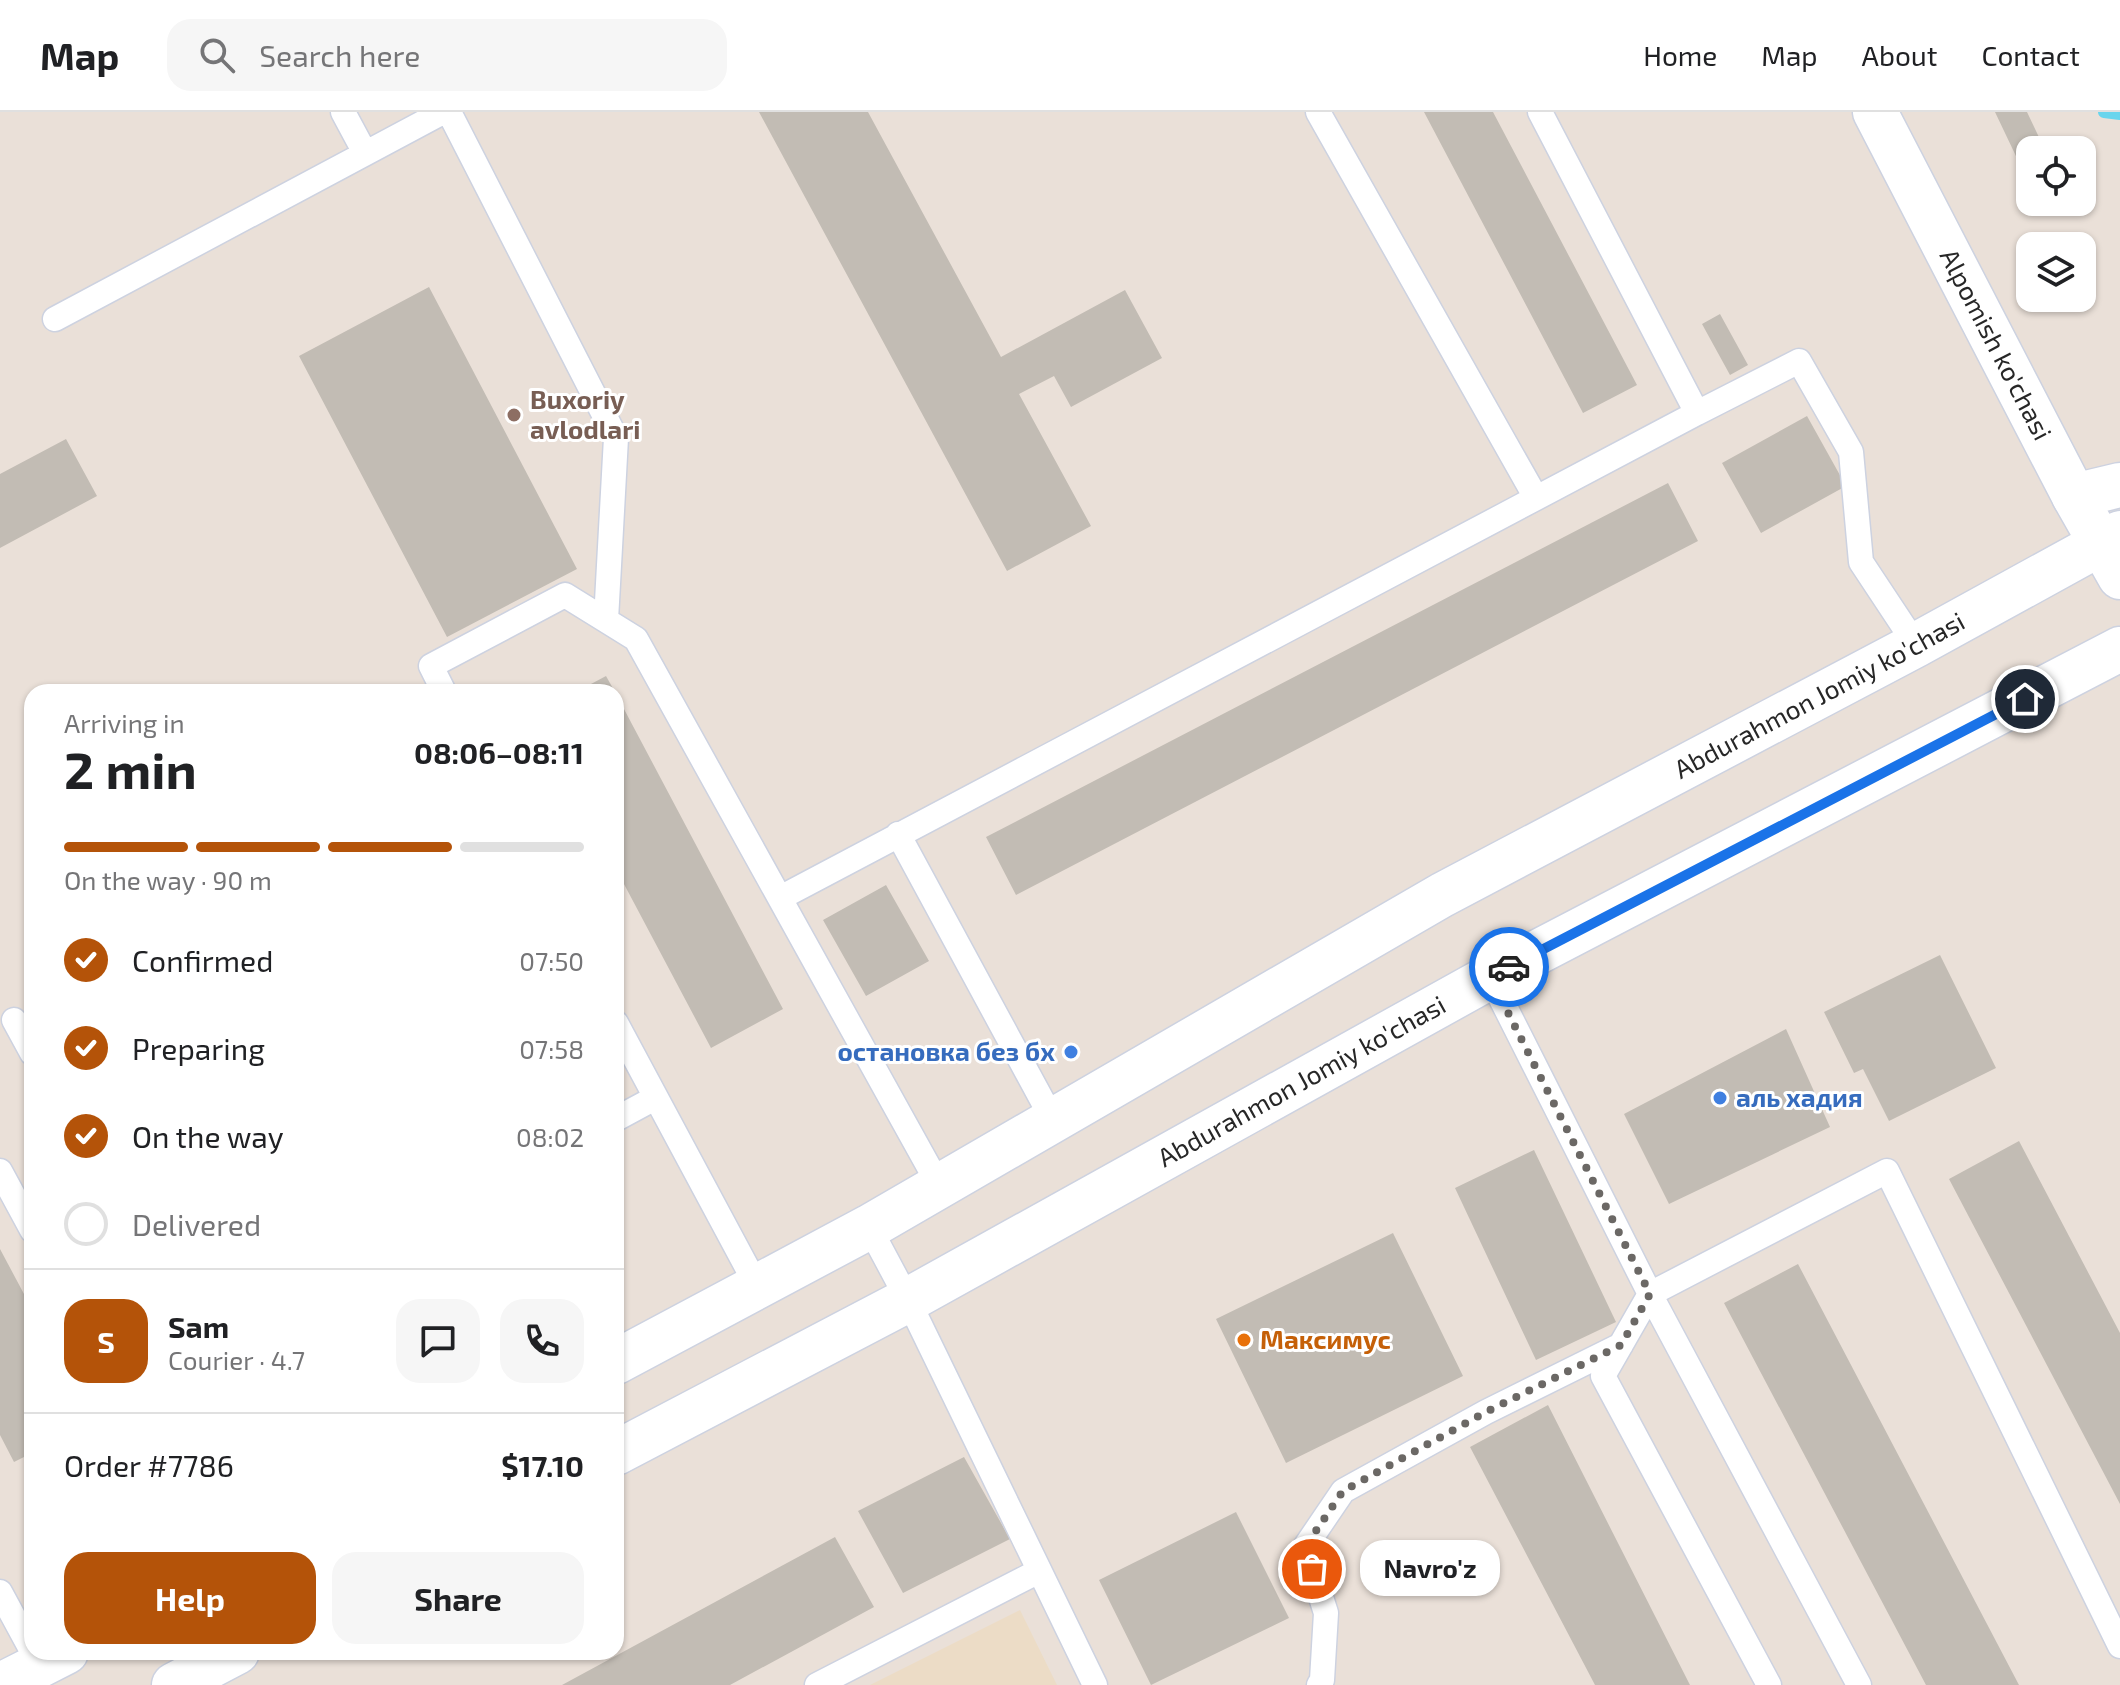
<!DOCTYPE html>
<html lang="en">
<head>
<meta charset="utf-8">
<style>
	:root { --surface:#fff; --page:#f6f6f6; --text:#202124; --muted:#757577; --line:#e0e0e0; --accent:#b45309 }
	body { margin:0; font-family:"Exo 2",sans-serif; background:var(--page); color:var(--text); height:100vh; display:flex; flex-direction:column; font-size:30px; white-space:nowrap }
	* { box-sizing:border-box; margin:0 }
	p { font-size:26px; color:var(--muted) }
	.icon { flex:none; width:44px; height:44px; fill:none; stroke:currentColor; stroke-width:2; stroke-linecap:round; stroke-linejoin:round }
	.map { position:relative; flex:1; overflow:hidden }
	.details { position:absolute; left:24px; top:572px; width:600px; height:976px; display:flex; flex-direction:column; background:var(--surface); border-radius:24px; box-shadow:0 2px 6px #0004 }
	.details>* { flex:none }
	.buttons { position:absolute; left:2016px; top:24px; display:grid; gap:16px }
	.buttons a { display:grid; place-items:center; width:80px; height:80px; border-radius:16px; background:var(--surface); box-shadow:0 2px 6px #0004; font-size:40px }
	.pin { position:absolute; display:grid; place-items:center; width:68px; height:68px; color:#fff; margin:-34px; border:4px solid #fff; border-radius:50%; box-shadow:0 2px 8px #0007 }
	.courier { position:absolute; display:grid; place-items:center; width:80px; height:80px; margin:-40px; border:6px solid #1a73e8; border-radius:50%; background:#fff; color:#222; box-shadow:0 2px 10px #0007 }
	.bubble { position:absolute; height:56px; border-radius:24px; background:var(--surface); box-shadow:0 2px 6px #0004; font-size:26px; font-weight:700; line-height:56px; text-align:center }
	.head em { font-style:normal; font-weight:700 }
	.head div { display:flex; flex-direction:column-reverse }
	.head { display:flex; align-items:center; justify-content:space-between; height:136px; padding:0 40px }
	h1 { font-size:52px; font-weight:700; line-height:60px }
	.bar { display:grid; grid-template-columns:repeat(4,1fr); gap:12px 8px; align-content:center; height:96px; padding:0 40px }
	.bar i { height:10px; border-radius:6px; background:var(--line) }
	.bar .current { background:var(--accent) }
	.bar p { grid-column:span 4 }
	.line { display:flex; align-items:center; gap:20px; padding:0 40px; border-top:2px solid var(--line) }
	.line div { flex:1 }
	.round { display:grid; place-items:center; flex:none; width:84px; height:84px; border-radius:24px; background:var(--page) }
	ol { padding:0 40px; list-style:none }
	li { display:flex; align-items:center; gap:24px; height:88px }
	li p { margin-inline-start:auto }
	li .icon { padding:8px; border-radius:50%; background:var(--accent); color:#fff; stroke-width:4 }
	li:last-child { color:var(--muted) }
	li i { width:44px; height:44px; border:4px solid var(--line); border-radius:50% }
	.button { display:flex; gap:16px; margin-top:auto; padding:16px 40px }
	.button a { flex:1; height:92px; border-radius:24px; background:var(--accent); color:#fff; font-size:32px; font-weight:700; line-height:92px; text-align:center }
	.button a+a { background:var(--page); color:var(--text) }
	header { display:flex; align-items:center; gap:48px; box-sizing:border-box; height:112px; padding:0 40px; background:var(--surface); border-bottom:2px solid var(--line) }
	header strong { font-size:38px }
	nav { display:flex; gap:44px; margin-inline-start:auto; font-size:28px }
	.search { width:560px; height:72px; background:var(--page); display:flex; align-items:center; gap:20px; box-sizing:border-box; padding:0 28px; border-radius:24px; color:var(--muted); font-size:30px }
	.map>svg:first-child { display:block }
	.education { fill:#ecdcc6 }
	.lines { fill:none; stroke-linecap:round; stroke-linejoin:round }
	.stream { stroke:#69d5ed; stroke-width:12 }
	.building { fill:#c2bcb4 }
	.lane-casing { stroke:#cdd2e0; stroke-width:27 }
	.street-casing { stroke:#cdd2e0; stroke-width:47 }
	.secondary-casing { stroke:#cdd2e0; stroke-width:47 }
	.lane { stroke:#fff; stroke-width:24 }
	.street { stroke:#fff; stroke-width:44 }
	.secondary { stroke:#fff; stroke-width:44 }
	.done { stroke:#6b6865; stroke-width:8; stroke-dasharray:0 14.4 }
	.route { stroke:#1a73e8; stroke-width:10 }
	.education-dot { fill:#8d6e63; stroke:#fff; stroke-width:3 }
	.shop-dot { fill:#3f7fe0; stroke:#fff; stroke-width:3 }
	.food-dot { fill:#e8710a; stroke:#fff; stroke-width:3 }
	.labels { text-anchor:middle; stroke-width:6; stroke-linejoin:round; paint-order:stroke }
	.street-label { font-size:26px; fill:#272727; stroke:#fff }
	.education-label { font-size:26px; font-weight:bold; fill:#785e54; stroke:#fff; text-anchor:start }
	.shop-label { font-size:26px; font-weight:bold; fill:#366cbe; stroke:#fff; text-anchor:end }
	.food-label { font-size:26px; font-weight:bold; fill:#c56008; stroke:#fff; text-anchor:start }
</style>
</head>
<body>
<header>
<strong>Map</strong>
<div class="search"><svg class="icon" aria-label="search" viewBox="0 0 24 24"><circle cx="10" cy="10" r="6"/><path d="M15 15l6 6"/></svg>Search here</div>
<nav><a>Home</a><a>Map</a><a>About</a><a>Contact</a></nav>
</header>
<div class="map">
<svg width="2120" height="1573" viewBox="0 0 2120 1573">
	<rect width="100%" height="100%" fill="#eae0d8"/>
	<path class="education" d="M1020,1498L1057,1573H870Z"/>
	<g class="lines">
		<path class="stream" d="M2104,0L2120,2"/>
	</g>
	<path class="building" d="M759,0H868L1001,245L1125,178L1162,246L1071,295L1054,264L1019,282L1091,414L1007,459Z
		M1424,0H1493L1637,273L1583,301Z
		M1995,0H2027L2045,38H2030V58L2024,61Z
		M429,175L577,457L447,525L299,244Z
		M1720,202L1748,253L1730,263L1702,212Z
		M1807,304L1846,374L1761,421L1722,351Z
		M66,327L97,384L0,436V362Z
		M1668,371L1698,429L1016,783L986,725Z
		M606,564L615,580H576Z
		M616,582L783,897L711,936L616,757Z
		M886,773L929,849L866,884L823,808Z
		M1940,843L1996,956L1889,1009L1863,957L1854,961L1824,900Z
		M1786,917L1830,1015L1669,1092L1624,1002Z
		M2019,1029L2120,1221V1392L1949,1067Z
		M1534,1038L1616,1210L1536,1248L1455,1076Z
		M1393,1121L1463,1264L1286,1351L1216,1207Z
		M0,1137L32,1197V1341L14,1350L0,1323Z
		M1798,1152L2019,1573H1926L1724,1191Z
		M1548,1293L1690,1573H1595L1470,1335Z
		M964,1345L1010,1427L903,1481L858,1399Z
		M1236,1400L1289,1506L1151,1573L1099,1468Z
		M835,1425L874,1495L730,1573H562Z"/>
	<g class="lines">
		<defs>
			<path id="lane" d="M343,0L365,41
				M449,0L616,326L606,508
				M1318,0L1535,384
				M1540,0L1697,301L1799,249L1851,340L1861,450L1916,533
				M55,207L443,0
				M444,580L431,554L565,483L636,527L940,1075
				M898,722L1054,1010
				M780,786L1697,301
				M1490,865L1650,1182L1887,1059L2120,1534
				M14,908L32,941
				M616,911L757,1174
				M616,1007L655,986
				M0,1059L32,1118
				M869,1115L908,1188L1095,1573
				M1650,1182L1603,1264L1769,1573
				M1650,1182L1859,1573
				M0,1480L32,1539
				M817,1573L1039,1459
				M1319,1573L1322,1568L1326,1501L1305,1435L1343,1379L1486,1300L1621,1233"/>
			<path id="street" d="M2074,384L2120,373"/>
			<g id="secondary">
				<path id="s1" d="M1875,0L2074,384L2120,465"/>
				<path id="s2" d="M616,1250L869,1115L1442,783L1916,533L2120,421"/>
				<path id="s3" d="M616,1341L908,1188L1490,865L2120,537"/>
				<path d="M1,1573L66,1540"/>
				<path d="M174,1573L237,1540"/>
			</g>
		</defs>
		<use href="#lane" class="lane-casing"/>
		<use href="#street" class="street-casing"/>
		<use href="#secondary" class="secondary-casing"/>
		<use href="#lane" class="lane"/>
		<use href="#street" class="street"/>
		<use href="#secondary" class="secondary"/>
	</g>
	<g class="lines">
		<path class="done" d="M1312,1457L1305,1435L1343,1379L1486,1300L1621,1233L1650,1182L1490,865L1509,855"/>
		<path class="route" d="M1509,855L2025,587"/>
	</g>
	<circle class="education-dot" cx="514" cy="303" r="8"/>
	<g class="shop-dot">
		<circle cx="1071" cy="940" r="8"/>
		<circle cx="1720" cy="986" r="8"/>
	</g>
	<circle class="food-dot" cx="1244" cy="1228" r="8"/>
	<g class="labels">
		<g class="street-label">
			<text dy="9" stroke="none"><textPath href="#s1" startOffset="262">Alpomish ko'chasi</textPath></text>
			<text dy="9" stroke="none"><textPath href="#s2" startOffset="1376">Abdurahmon Jomiy ko'chasi</textPath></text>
			<text dy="9" stroke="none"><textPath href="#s3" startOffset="780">Abdurahmon Jomiy ko'chasi</textPath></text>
		</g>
		<g class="education-label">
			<text x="530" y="297">Buxoriy<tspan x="530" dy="30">avlodlari</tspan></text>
		</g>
		<g class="shop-label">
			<text x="1055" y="949">остановка без бх</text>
			<text x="1736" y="995" text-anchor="start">аль хадия</text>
		</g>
		<g class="food-label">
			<text x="1260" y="1237">Максимус</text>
		</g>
	</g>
</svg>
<div class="buttons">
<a><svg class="icon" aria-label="locate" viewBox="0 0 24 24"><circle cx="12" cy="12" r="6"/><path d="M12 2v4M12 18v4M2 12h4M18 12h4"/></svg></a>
<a><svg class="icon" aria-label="layers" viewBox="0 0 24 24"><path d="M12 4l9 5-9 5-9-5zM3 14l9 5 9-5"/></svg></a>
</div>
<div class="pin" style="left:1312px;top:1457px;background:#ea580c"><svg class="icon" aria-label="bag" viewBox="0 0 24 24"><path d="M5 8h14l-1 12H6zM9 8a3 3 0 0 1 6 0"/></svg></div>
<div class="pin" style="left:2025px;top:587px;background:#1f2937"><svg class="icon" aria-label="home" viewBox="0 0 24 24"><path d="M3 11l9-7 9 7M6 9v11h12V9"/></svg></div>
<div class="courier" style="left:1509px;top:855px"><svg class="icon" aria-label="car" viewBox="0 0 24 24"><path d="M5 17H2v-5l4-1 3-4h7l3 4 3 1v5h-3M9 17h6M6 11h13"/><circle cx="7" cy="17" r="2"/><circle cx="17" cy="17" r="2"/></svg></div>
<div class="bubble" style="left:1360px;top:1428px;width:140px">Navro'z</div>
<section class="details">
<div class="head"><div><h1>2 min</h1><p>Arriving in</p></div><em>08:06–08:11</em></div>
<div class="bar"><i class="current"></i><i class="current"></i><i class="current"></i><i></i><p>On the way · 90 m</p></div>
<ol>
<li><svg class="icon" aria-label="check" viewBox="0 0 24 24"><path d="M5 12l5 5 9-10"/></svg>Confirmed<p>07:50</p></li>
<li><svg class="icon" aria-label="check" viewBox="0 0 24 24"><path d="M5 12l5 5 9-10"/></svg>Preparing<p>07:58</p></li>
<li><svg class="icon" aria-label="check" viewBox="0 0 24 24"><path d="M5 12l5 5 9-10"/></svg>On the way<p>08:02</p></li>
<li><i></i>Delivered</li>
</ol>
<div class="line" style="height:144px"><b class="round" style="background:var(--accent);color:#fff">S</b><div><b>Sam</b><p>Courier · 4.7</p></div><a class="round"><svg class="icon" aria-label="chat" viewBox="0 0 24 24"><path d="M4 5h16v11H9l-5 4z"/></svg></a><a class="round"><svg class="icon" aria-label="phone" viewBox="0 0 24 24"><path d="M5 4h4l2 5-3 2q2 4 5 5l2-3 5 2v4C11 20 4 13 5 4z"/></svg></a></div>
<div class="line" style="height:104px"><div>Order #7786</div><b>$17.10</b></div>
<div class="button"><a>Help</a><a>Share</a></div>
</section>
</div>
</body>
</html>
